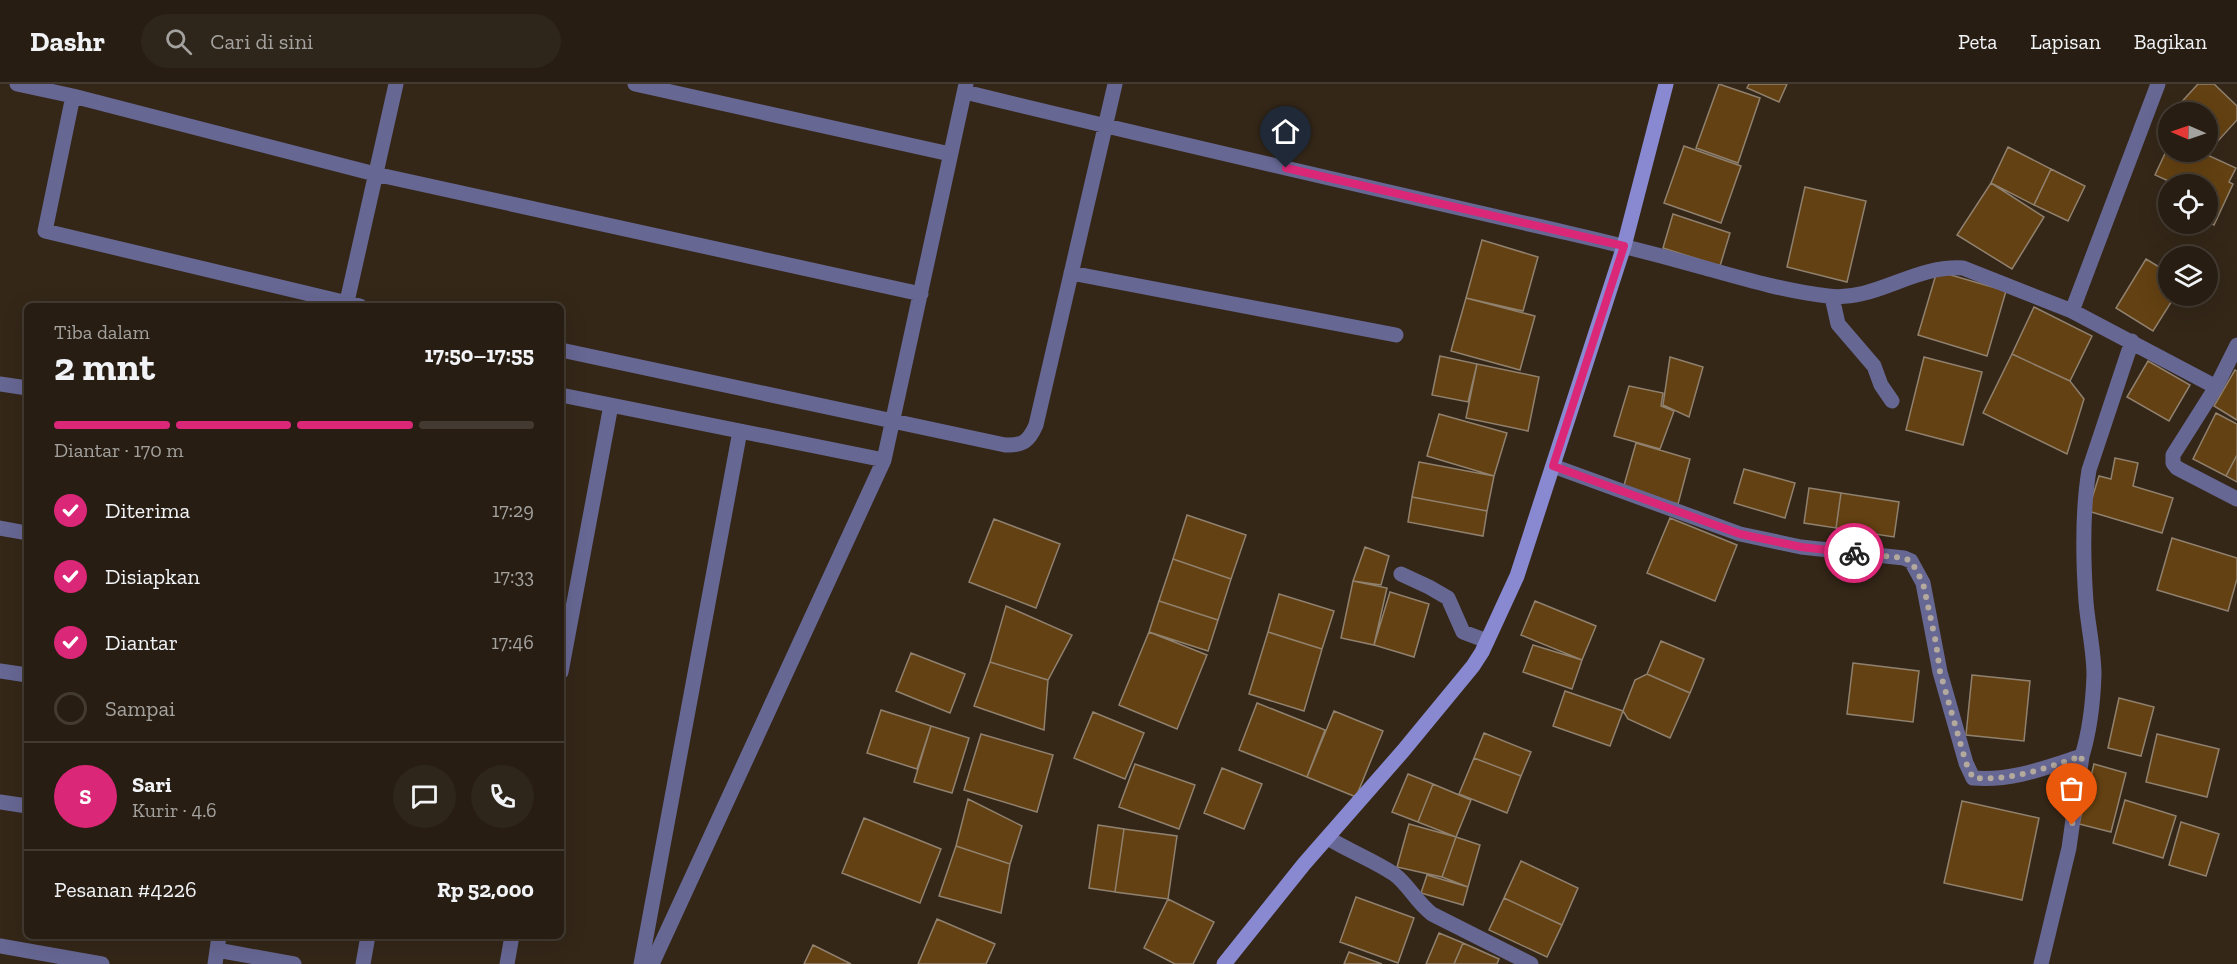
<!DOCTYPE html>
<html lang="id">
<head>
<meta charset="utf-8">
<style>
	:root { --surface:#271d12; --page:#2f261b; --text:#f1f3f6; --muted:#a4a29f; --line:#433b32; --accent:#db2777 }
	body { margin:0; font-family:"Zilla Slab",serif; background:var(--page); color:var(--text); height:100vh; display:flex; flex-direction:column; font-size:22px; white-space:nowrap }
	* { box-sizing:border-box; margin:0 }
	p { font-size:20px; color:var(--muted) }
	.icon { flex:none; width:33px; height:33px; fill:none; stroke:currentColor; stroke-width:2; stroke-linecap:round; stroke-linejoin:round }
	.map { position:relative; flex:1; overflow:hidden }
	.sheet { position:absolute; left:24px; top:219px; width:540px; height:636px; display:flex; flex-direction:column; background:var(--surface); border-radius:9px; box-shadow:0 6px 24px #0002,0 0 0 2px var(--line) }
	.sheet>* { flex:none }
	.needle { width:39px; rotate:272deg }
	.fabs { position:absolute; left:2158px; top:18px; display:grid; gap:12px }
	.fabs a { display:grid; place-items:center; width:60px; height:60px; border-radius:50%; background:var(--surface); box-shadow:0 6px 24px #0002,0 0 0 2px var(--line); font-size:30px }
	.pin { position:absolute; display:grid; place-items:center; width:51px; height:51px; color:#fff; margin:-62px -26px; border-radius:50% 50% 50% 0; rotate:-45deg; box-shadow:0 0 6px #0007 }
	.pin .icon { rotate:45deg }
	.courier { position:absolute; display:grid; place-items:center; width:60px; height:60px; margin:-30px; border:4px solid #db2777; border-radius:50%; background:#fff; color:#222; box-shadow:0 2px 8px #0007 }
	.summary em { font-style:normal; font-weight:700 }
	.summary div { display:flex; flex-direction:column-reverse }
	.summary { display:flex; align-items:center; justify-content:space-between; height:102px; padding:0 30px }
	h1 { font-size:39px; font-weight:700; line-height:45px }
	.bar { display:grid; grid-template-columns:repeat(4,1fr); gap:9px 6px; align-content:center; height:72px; padding:0 30px }
	.bar i { height:8px; border-radius:4px; background:var(--line) }
	.bar .current { background:var(--accent) }
	.bar p { grid-column:span 4 }
	.line { display:flex; align-items:center; gap:15px; padding:0 30px; border-top:2px solid var(--line) }
	.line div { flex:1 }
	.round { display:grid; place-items:center; flex:none; width:63px; height:63px; border-radius:32px; background:var(--page) }
	ol { padding:0 30px; list-style:none }
	li { display:flex; align-items:center; gap:18px; height:66px }
	li p { margin-inline-start:auto }
	li .icon { padding:6px; border-radius:50%; background:var(--accent); color:#fff; stroke-width:4 }
	li:last-child { color:var(--muted) }
	li i { width:33px; height:33px; border:3px solid var(--line); border-radius:50% }
	header { display:flex; align-items:center; gap:36px; box-sizing:border-box; height:84px; padding:0 30px; background:var(--surface); border-bottom:2px solid var(--line) }
	header strong { font-size:28px }
	nav { display:flex; gap:33px; margin-inline-start:auto; font-size:21px }
	.search { width:420px; height:54px; background:var(--page); display:flex; align-items:center; gap:15px; box-sizing:border-box; padding:0 21px; border-radius:33px; color:var(--muted); font-size:22px }
	.map>svg:first-child { display:block }
	.building { fill:#634112; stroke:#90806e; stroke-width:1.5 }
	.lines { fill:none; stroke-linecap:round; stroke-linejoin:round }
	.street { stroke:#676794; stroke-width:15 }
	.secondary { stroke:#8989d1; stroke-width:15 }
	.done { stroke:#b3a99d; stroke-width:6; stroke-dasharray:0 10.8 }
	.route { stroke:#db2777; stroke-width:8 }
</style>
</head>
<body>
<header>
<strong>Dashr</strong>
<div class="search"><svg class="icon" aria-label="search" viewBox="0 0 24 24"><circle cx="10" cy="10" r="6"/><path d="M15 15l6 6"/></svg>Cari di sini</div>
<nav><a>Peta</a><a>Lapisan</a><a>Bagikan</a></nav>
</header>
<div class="map">
<svg width="2237" height="880" viewBox="0 0 2237 880">
	<rect width="100%" height="100%" fill="#342718"/>
	<path class="building" d="M1719,0L1760,14L1738,79L1696,64Z
		M1749,0H1787L1779,18L1747,4Z
		M2198,0H2214L2237,22V36L2217,58L2208,50V28H2184L2177,23Z
		M2169,61V68H2201L2236,84L2229,98L2233,100L2214,141L2208,138V100H2175L2155,91Z
		M1684,62L1741,82L1721,139L1664,119Z
		M2008,63L2051,85L2034,121L1991,99Z
		M2051,85L2085,102L2068,137L2034,121Z
		M1991,99L2044,133L2012,185L1957,151Z
		M1805,103L1866,117L1847,198L1787,183Z
		M1673,130L1730,149L1720,182L1663,164Z
		M1482,156L1538,173L1523,227L1466,214Z
		M2146,175L2169,189V212H2175L2153,247L2116,224Z
		M1937,187L2006,207L1987,272L1918,251Z
		M1466,214L1535,232L1520,286L1451,267Z
		M2034,223L2092,252L2070,297L2012,270Z
		M2012,270L2070,297L2084,315L2067,370L1983,329Z
		M1440,272L1477,280L1468,318L1432,311Z
		M1670,273L1703,283L1689,333L1663,321Z
		M1924,273L1982,288L1963,361L1906,346Z
		M2148,277L2190,301L2169,337L2127,313Z
		M1477,280L1539,293L1528,347L1466,334Z
		M2235,286L2237,287V336L2214,322Z
		M1629,302L1663,309L1661,322L1674,327L1660,365L1614,352Z
		M2216,329L2237,340V371L2226,392L2193,375Z
		M1439,330L1507,349L1494,392L1427,372Z
		M1636,359L1690,375L1678,420L1623,405Z
		M2237,371V398L2226,392Z
		M2115,374L2138,379L2133,402L2173,414L2162,449L2088,427L2099,392L2111,395Z
		M1419,378L1494,392L1487,427L1412,413Z
		M1744,385L1795,399L1785,434L1734,419Z
		M1809,404L1841,409L1836,444L1804,439Z
		M1841,409L1899,418L1894,453L1836,444Z
		M1412,413L1487,427L1483,452L1408,438Z
		M1187,431L1246,451L1231,495L1173,475Z
		M1670,434L1737,461L1715,517L1647,489Z
		M994,435L1060,460L1036,524L969,498Z
		M2172,454L2237,474V495L2228,527L2157,506Z
		M1365,463L1389,472L1381,501L1353,497Z
		M1173,475L1231,495L1218,536L1159,517Z
		M1353,497L1387,504L1374,561L1341,554Z
		M1390,508L1429,520L1414,573L1374,561Z
		M1279,510L1334,527L1322,565L1268,548Z
		M1159,517L1218,536L1208,567L1149,548Z
		M1535,517L1596,542L1582,576L1521,551Z
		M1006,522L1072,551L1048,596L990,578Z
		M1149,548L1207,571L1177,645L1119,621Z
		M1268,548L1322,565L1304,627L1249,610Z
		M1661,557L1704,575L1690,609L1647,590Z
		M1533,561L1582,576L1572,605L1523,588Z
		M911,569L965,590L950,629L896,607Z
		M990,578L1048,596L1044,646L974,622Z
		M1853,579L1919,587L1913,638L1847,630Z
		M1647,590L1690,609L1670,654L1628,635L1623,627L1635,596Z
		M1972,591L2030,597L2024,657L1966,651Z
		M1565,607L1623,627L1610,662L1553,642Z
		M2119,614L2154,623L2141,672L2108,664Z
		M1257,619L1325,646L1307,693L1239,666Z
		M881,626L931,642L917,685L867,669Z
		M1334,627L1383,647L1356,713L1307,693Z
		M1093,628L1144,649L1125,695L1074,674Z
		M931,642L969,654L952,709L914,698Z
		M1484,649L1531,668L1521,692L1474,674Z
		M981,650L1053,671L1037,728L964,706Z
		M2157,650L2219,665L2207,713L2146,698Z
		M1474,674L1521,692L1507,729L1459,710Z
		M1135,680L1195,701L1179,745L1119,723Z
		M2094,680L2126,689L2111,748L2079,740Z
		M1222,684L1262,700L1244,745L1204,729Z
		M1408,690L1433,700L1418,738L1392,728Z
		M1433,700L1471,716L1456,753L1418,738Z
		M968,715L1022,742L1010,780L956,762Z
		M2125,716L2176,732L2163,774L2113,759Z
		M1962,717L2039,734L2022,816L1944,799Z
		M864,734L941,765L920,819L842,789Z
		M2181,738L2219,750L2206,792L2169,781Z
		M1409,740L1456,753L1442,793L1397,783Z
		M1098,741L1124,745L1115,808L1089,804Z
		M1124,745L1177,752L1168,815L1115,808Z
		M1456,753L1480,761L1468,803L1442,793Z
		M956,762L1010,780L1001,829L939,812Z
		M1521,777L1578,804L1562,841L1504,814Z
		M1427,791L1468,803L1463,821L1421,809Z
		M1356,813L1414,834L1398,879L1340,858Z
		M1504,814L1562,841L1547,873L1489,846Z
		M1168,815L1214,838L1193,880H1175L1144,864Z
		M937,835L995,860L986,880H918Z
		M1439,849L1463,859L1454,880H1426Z
		M1463,859L1499,875L1497,880H1454Z
		M813,861L851,880H804Z
		M1349,868L1382,880H1344Z"/>
	<g class="lines">
		<path class="street" d="M17,0L73,12
			M635,0L950,70
			M965,8C1165,57 1367,103 1568,149C1612,159 1655,170 1698,182C1741,194 1784,207 1828,212C1875,218 1913,181 1963,184L2072,227L2216,303L2237,261
			M1071,189L1396,251
			M1832,213L1838,240L1874,282L1881,301L1892,317
			M346,222L396,0
			M360,222L45,147L73,12L375,90L921,210
			M2072,227L2158,0
			M561,266L1005,361C1023,362 1029,357 1036,341L1115,0
			M0,300L27,304
			M2216,303L2173,371V379L2177,384L2237,415
			M561,311L884,376
			M1553,382L1740,450L1801,463L1904,474L1911,477L1923,499L1940,588L1966,679L1973,694C2012,697 2045,684 2082,672C2090,646 2093,619 2094,591C2094,567 2088,542 2086,518C2083,475 2082,428 2089,386L2132,257
			M0,444L27,449
			M1401,490L1429,503L1448,514L1463,548L1487,557
			M0,587L27,591
			M561,588L611,321
			M0,718L27,722
			M1328,754C1349,767 1373,776 1394,790C1409,801 1416,818 1432,830L1531,880
			M0,862L102,880
			M217,866L294,880
			M215,880L219,852
			M363,880L368,852
			M507,880L512,852
			M641,880L740,347
			M652,880L884,376L966,0
			M2041,880L2069,764L2082,672"/>
		<path class="secondary" d="M1224,880L1304,780L1403,667L1473,582L1482,568L1517,492L1624,162L1666,0"/>
	</g>
	<g class="lines">
		<path class="done" d="M1854,469L1904,474L1911,477L1923,499L1936,559L1940,588L1966,679L1973,694C2012,697 2046,684 2082,672L2072,741"/>
		<path class="route" d="M1286,84L1624,162L1553,382L1740,450L1801,463L1854,469"/>
	</g>
</svg>
<div class="fabs">
<a><svg class="needle" viewBox="-14 -14 28 28"><path d="M0-13l5 13h-10z" fill="#e53935"/><path d="M0 13l5-13h-10z" fill="#a4a29f"/></svg></a>
<a><svg class="icon" aria-label="locate" viewBox="0 0 24 24"><circle cx="12" cy="12" r="6"/><path d="M12 2v4M12 18v4M2 12h4M18 12h4"/></svg></a>
<a><svg class="icon" aria-label="layers" viewBox="0 0 24 24"><path d="M12 4l9 5-9 5-9-5zM3 14l9 5 9-5"/></svg></a>
</div>
<div class="pin" style="left:2072px;top:741px;background:#ea580c"><svg class="icon" aria-label="bag" viewBox="0 0 24 24"><path d="M5 8h14l-1 12H6zM9 8a3 3 0 0 1 6 0"/></svg></div>
<div class="pin" style="left:1286px;top:84px;background:#1f2937"><svg class="icon" aria-label="home" viewBox="0 0 24 24"><path d="M3 11l9-7 9 7M6 9v11h12V9"/></svg></div>
<div class="courier" style="left:1854px;top:469px"><svg class="icon" aria-label="bike" viewBox="0 0 24 24"><circle cx="6" cy="16" r="4"/><circle cx="18" cy="16" r="4"/><path d="M6 16l4-8h5l3 8M10 8l3 8H6M13 5h3"/></svg></div>
<section class="sheet">
<div class="summary"><div><h1>2 mnt</h1><p>Tiba dalam</p></div><em>17:50–17:55</em></div>
<div class="bar"><i class="current"></i><i class="current"></i><i class="current"></i><i></i><p>Diantar · 170 m</p></div>
<ol>
<li><svg class="icon" aria-label="check" viewBox="0 0 24 24"><path d="M5 12l5 5 9-10"/></svg>Diterima<p>17:29</p></li>
<li><svg class="icon" aria-label="check" viewBox="0 0 24 24"><path d="M5 12l5 5 9-10"/></svg>Disiapkan<p>17:33</p></li>
<li><svg class="icon" aria-label="check" viewBox="0 0 24 24"><path d="M5 12l5 5 9-10"/></svg>Diantar<p>17:46</p></li>
<li><i></i>Sampai</li>
</ol>
<div class="line" style="height:108px"><b class="round" style="background:var(--accent);color:#fff">S</b><div><b>Sari</b><p>Kurir · 4.6</p></div><a class="round"><svg class="icon" aria-label="chat" viewBox="0 0 24 24"><path d="M4 5h16v11H9l-5 4z"/></svg></a><a class="round"><svg class="icon" aria-label="phone" viewBox="0 0 24 24"><path d="M5 4h4l2 5-3 2q2 4 5 5l2-3 5 2v4C11 20 4 13 5 4z"/></svg></a></div>
<div class="line" style="height:78px"><div>Pesanan #4226</div><b>Rp 52,000</b></div>
</section>
</div>
</body>
</html>
